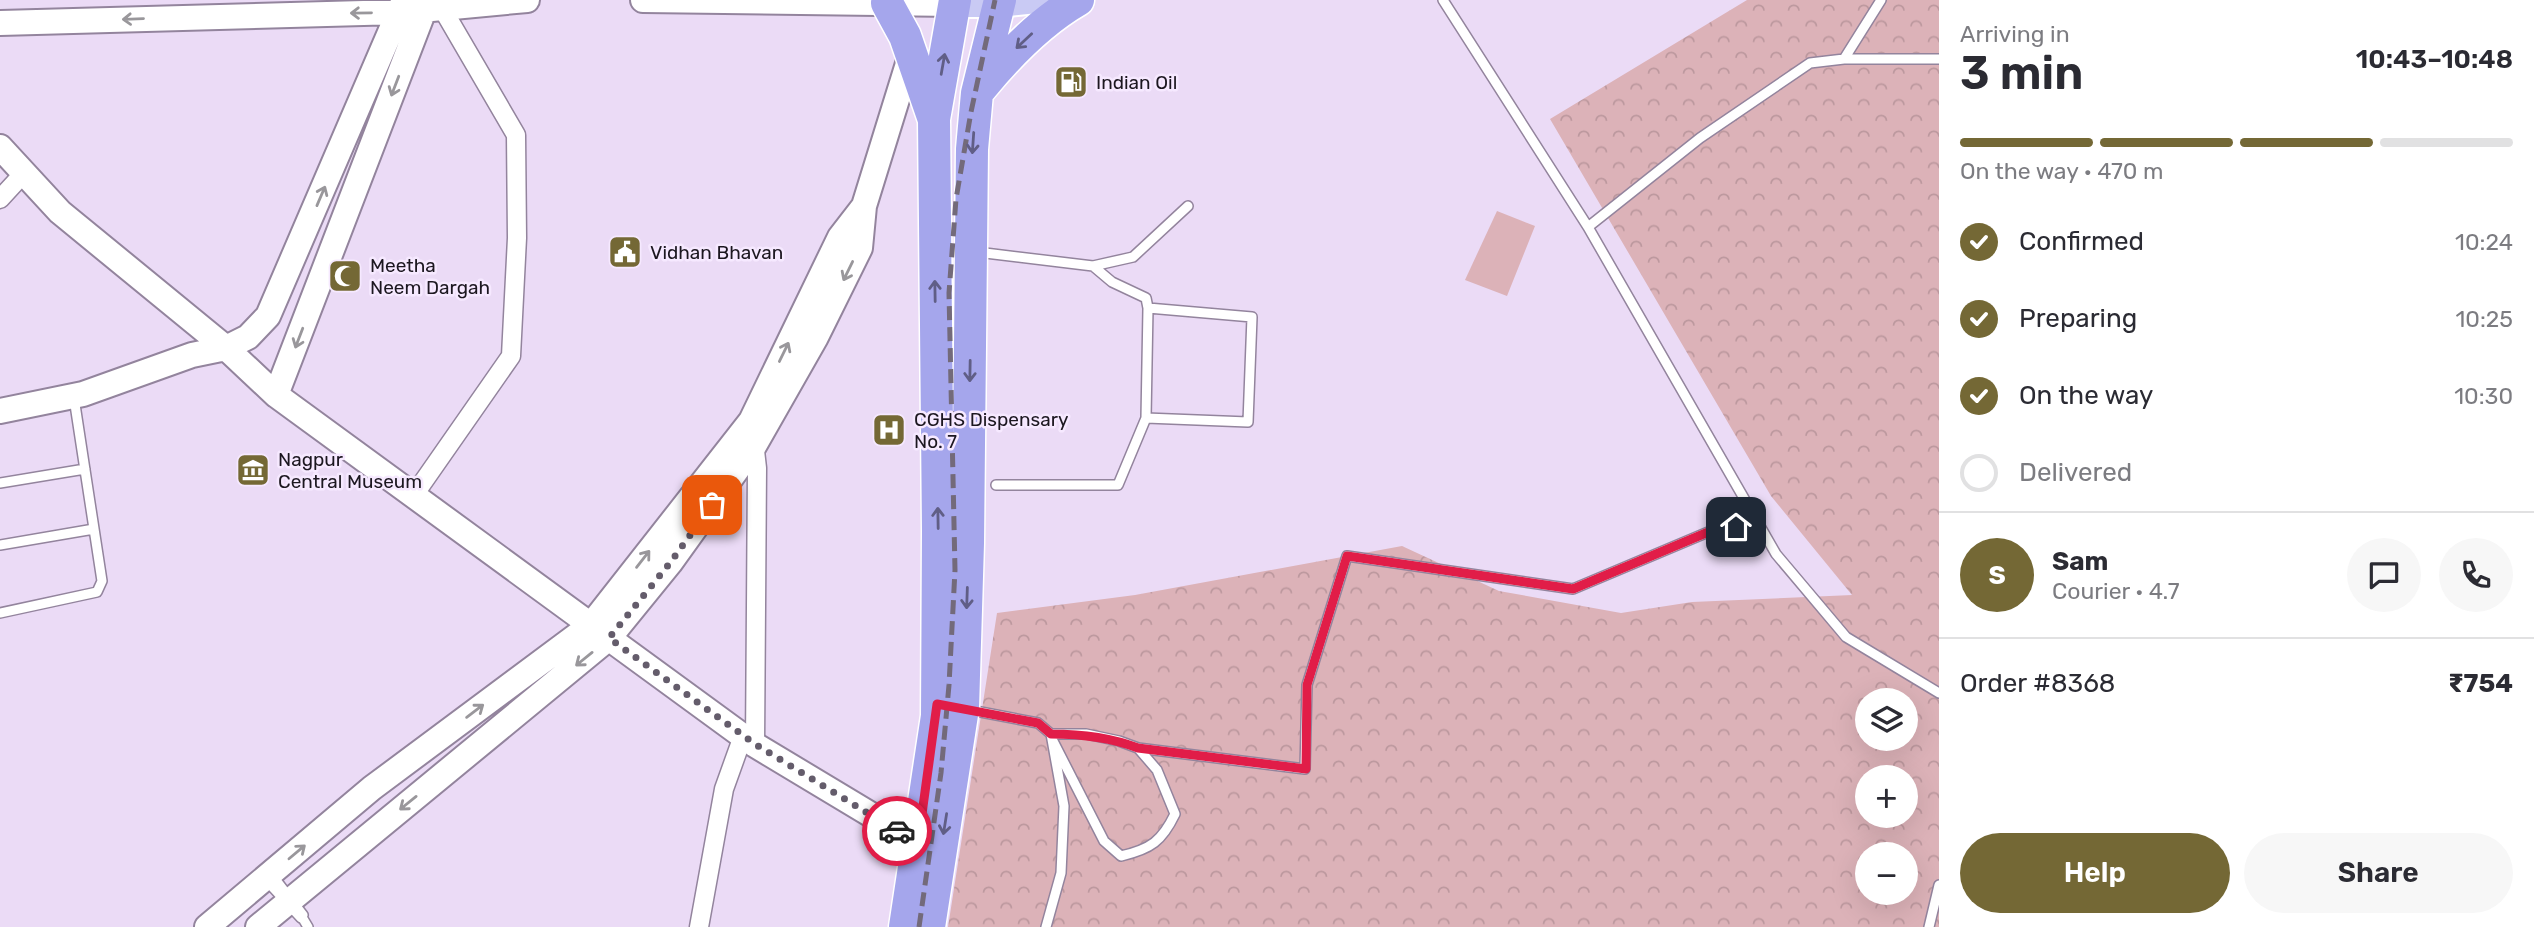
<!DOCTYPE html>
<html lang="en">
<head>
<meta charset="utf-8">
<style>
	:root { --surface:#fff; --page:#f7f7f7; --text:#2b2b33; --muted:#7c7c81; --line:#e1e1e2; --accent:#746835 }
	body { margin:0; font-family:Rubik,sans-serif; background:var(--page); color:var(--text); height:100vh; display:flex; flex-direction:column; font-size:26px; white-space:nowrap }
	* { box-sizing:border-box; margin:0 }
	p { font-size:23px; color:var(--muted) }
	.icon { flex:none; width:38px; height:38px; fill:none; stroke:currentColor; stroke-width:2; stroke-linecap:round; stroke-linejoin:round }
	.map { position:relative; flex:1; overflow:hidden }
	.details { display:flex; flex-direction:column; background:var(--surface); width:595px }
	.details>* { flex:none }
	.controls { position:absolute; left:1855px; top:688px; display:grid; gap:14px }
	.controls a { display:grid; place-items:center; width:63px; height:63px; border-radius:50%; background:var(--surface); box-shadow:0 7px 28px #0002; font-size:35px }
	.pin { position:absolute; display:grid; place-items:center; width:60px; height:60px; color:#fff; margin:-30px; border-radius:14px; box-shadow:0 4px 10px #0006 }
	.courier { position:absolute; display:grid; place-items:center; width:70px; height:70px; margin:-35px; border:5px solid #e11d48; border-radius:50%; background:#fff; color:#222; box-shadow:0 2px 9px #0007 }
	.head em { font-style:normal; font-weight:600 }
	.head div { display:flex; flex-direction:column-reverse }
	.head { display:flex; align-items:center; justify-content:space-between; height:119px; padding:0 21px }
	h1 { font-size:46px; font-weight:600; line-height:52px }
	.bar { display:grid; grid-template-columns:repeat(4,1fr); gap:10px 7px; align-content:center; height:84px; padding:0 21px }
	.bar i { height:9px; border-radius:5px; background:var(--line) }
	.bar .selected { background:var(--accent) }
	.bar p { grid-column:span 4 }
	.line { display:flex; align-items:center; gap:18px; padding:0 21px; border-top:2px solid var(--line) }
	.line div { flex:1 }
	.round { display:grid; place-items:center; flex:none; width:74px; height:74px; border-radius:37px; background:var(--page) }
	ol { padding:0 21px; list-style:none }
	li { display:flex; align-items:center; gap:21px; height:77px }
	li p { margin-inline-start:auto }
	li .icon { padding:7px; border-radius:50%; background:var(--accent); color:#fff; stroke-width:4 }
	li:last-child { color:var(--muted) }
	li i { width:38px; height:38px; border:4px solid var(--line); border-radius:50% }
	.button { display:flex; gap:14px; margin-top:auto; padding:14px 21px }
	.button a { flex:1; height:80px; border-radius:42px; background:var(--accent); color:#fff; font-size:28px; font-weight:600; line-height:80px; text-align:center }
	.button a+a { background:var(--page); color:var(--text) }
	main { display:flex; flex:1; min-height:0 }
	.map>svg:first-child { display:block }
	.forest { fill:url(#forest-crowns); fill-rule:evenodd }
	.park { fill:#dcb2b8 }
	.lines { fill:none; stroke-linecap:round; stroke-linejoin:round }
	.lane-casing { stroke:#93849d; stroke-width:12 }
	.street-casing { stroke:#93849d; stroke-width:21 }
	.secondary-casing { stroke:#93849d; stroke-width:28 }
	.primary-casing { stroke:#fff; stroke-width:30 }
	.highway-casing { stroke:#fff; stroke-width:35 }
	.lane { stroke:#fff; stroke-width:9 }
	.street { stroke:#fff; stroke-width:18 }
	.secondary { stroke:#fff; stroke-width:24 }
	.primary { stroke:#c9caf4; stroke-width:26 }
	.highway { stroke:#a5a6ec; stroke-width:32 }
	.rail { stroke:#736a7a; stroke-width:5; stroke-dasharray:14 7; stroke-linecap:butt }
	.oneway { stroke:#99979b }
	.oneway2 { stroke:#605e86 }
	.done { stroke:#645c6b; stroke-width:7; stroke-dasharray:0 12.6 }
	.route { stroke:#e11d48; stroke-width:9 }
	.labels { text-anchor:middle; stroke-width:5; stroke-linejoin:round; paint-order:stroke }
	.poi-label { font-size:19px; fill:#1c1720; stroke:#f6e9ff; text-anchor:start }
</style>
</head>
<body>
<main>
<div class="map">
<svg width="1939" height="927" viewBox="0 0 1939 927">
	<defs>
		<pattern id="forest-crowns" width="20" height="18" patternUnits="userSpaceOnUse" patternTransform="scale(1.75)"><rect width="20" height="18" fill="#dcb2b8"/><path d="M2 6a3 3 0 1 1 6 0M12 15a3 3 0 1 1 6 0" fill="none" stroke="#bc989e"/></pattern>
	</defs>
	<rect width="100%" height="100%" fill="#ebdbf6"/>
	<path class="forest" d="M1747,0H1939V927H948L997,613L1135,595L1402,546L1499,591L1621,613L1692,602L1852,595L1771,496L1550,119ZM1867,700H1906V738H1867ZM1867,777H1906V816H1867ZM1867,854H1906V892H1867Z"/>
	<path class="park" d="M1497,211L1535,226L1507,296L1465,280Z"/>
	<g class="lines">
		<defs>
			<path id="lane" d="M1443,0L1588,227L1776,554L1846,637L1939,693
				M1844,59L1881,0
				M1588,227L1700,138L1810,63L1844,59H1939
				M977,252L1093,266L1133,257L1188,206
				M1093,266L1112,282L1146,298L1148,308L1146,418L1248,422L1252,317L1148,308
				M0,483L85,469
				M996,485H1118L1146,418
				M0,545L94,529
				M0,613L97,592L102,581L74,398
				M970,710L1038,723L1051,734L1064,806L1061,873L1046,927
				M1051,734H1086L1119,741L1138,748L1157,770L1175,814C1162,841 1151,849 1121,856L1104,841L1053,741
				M1138,748L1305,769L1307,685L1347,556L1573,589L1713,530L1759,524
				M265,879L301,918L303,915L272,875
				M302,917L308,927
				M1929,927L1939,885"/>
			<path id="street" d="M0,199L23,174
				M754,442L757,468L755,745
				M414,495L511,356L517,238L516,135L442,8
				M699,927L724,789L743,736"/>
			<path id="secondary" d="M643,0L954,4
				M0,23L400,12L527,0
				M0,147L60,212L226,348L276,395L755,745L918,843
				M276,395L428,0
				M0,411L83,394L192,355L226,348L248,337L268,316L404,0
				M207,927L372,788L591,625L751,421L840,237L864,206
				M258,927L609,638L670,563L754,446L816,337L860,248L864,206L911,54"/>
			<path id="primary" d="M954,4H999L1036,0"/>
			<path id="highway" d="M887,3L905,36L933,117
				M981,88C1009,54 1040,22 1078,0
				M905,927L937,716L938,531L934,119L955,0
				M929,927L963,708L968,543L972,149L977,93L1000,0"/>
		</defs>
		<use href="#lane" class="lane-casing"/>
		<use href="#street" class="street-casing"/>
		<use href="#secondary" class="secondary-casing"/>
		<use href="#primary" class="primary-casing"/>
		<use href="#highway" class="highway-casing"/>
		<use href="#lane" class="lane"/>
		<use href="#street" class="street"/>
		<use href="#secondary" class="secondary"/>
		<use href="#primary" class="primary"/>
		<use href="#highway" class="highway"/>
		<path class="rail" d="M919,927L941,773L949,685L955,570L949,293L956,199L971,112L995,0"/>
	</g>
	<defs><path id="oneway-shaft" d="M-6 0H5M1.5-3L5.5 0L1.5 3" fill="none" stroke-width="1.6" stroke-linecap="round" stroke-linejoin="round" transform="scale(1.75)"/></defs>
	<g class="oneway">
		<use href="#oneway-shaft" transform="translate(361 13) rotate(179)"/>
		<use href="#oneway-shaft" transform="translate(133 19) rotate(178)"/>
		<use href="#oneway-shaft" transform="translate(395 86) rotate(111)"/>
		<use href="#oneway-shaft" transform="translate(321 196) rotate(-67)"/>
		<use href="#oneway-shaft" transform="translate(848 271) rotate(116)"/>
		<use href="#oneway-shaft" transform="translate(299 338) rotate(111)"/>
		<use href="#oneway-shaft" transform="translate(784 352) rotate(-64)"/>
		<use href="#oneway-shaft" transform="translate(643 559) rotate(-52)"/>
		<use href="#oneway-shaft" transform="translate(584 659) rotate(141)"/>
		<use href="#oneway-shaft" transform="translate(475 711) rotate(-37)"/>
		<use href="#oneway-shaft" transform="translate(408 803) rotate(141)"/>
		<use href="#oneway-shaft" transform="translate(297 852) rotate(-40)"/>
	</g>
	<g class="oneway2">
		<use href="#oneway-shaft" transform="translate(1024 41) rotate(137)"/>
		<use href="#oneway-shaft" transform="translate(943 64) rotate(-80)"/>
		<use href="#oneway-shaft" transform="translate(973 143) rotate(94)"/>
		<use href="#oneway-shaft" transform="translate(935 291) rotate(-91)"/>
		<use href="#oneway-shaft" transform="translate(970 371) rotate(91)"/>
		<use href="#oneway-shaft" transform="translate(938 518) rotate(-91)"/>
		<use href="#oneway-shaft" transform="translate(967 598) rotate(92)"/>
		<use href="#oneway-shaft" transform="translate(945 824) rotate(99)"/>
	</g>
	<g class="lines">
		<path class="done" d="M712,505L670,563L609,638L755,744L897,831"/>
		<path class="route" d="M897,831L918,843L937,704L1038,723L1051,734C1082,734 1109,737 1138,748L1306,769L1307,685L1347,556L1573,589L1713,530L1736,527"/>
	</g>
	<defs>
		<symbol id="fuel-square" viewBox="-11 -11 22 22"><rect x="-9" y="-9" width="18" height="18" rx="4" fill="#746835" stroke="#f6e9ff"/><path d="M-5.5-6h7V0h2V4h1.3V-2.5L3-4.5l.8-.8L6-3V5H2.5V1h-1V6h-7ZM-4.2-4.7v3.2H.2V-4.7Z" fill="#fff"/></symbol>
		<symbol id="civic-square" viewBox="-11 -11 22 22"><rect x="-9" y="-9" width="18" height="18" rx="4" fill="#746835" stroke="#f6e9ff"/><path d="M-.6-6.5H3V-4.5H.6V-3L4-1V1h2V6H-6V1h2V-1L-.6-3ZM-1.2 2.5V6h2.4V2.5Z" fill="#fff"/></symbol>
		<symbol id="mosque-square" viewBox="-11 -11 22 22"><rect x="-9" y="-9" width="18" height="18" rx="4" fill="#746835" stroke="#f6e9ff"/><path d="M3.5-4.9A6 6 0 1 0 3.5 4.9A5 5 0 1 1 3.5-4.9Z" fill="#fff"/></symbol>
		<symbol id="hospital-square" viewBox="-11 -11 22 22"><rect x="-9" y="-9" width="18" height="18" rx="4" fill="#746835" stroke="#f6e9ff"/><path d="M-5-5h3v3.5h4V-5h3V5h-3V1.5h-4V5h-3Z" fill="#fff"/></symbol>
		<symbol id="museum-square" viewBox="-11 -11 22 22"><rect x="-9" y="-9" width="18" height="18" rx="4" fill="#746835" stroke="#f6e9ff"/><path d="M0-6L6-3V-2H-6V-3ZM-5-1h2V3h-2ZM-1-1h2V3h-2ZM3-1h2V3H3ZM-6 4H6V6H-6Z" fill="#fff"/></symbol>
	</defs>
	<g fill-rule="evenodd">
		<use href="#fuel-square" x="1052" y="63" width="38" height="38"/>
		<use href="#civic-square" x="606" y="233" width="38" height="38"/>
		<use href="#mosque-square" x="326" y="257" width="38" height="38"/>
		<use href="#hospital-square" x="870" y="411" width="38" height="38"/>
		<use href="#museum-square" x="234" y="451" width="38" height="38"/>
	</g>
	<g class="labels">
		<g class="poi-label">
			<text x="1096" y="89">Indian Oil</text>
			<text x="650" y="259">Vidhan Bhavan</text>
			<text x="370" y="272">Meetha<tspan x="370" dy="22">Neem Dargah</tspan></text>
			<text x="914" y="426">CGHS Dispensary<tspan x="914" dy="22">No. 7</tspan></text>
			<text x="278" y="466">Nagpur<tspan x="278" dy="22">Central Museum</tspan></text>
		</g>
	</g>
</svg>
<div class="controls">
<a><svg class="icon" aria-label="layers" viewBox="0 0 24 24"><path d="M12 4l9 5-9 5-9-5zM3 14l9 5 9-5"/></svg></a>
<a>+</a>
<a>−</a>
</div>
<div class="pin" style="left:712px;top:505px;background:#ea580c"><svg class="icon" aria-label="bag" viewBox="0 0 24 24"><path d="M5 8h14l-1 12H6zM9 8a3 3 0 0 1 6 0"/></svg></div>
<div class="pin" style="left:1736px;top:527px;background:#1f2937"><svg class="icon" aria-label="home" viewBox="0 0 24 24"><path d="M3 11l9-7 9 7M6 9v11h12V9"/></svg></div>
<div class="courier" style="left:897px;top:831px"><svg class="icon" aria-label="car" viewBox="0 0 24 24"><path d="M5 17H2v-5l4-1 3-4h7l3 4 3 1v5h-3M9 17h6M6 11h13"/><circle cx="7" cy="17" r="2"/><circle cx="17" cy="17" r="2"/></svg></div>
</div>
<section class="details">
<div class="head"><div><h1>3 min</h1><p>Arriving in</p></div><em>10:43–10:48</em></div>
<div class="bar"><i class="selected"></i><i class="selected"></i><i class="selected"></i><i></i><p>On the way · 470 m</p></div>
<ol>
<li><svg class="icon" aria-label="check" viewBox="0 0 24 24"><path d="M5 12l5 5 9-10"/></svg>Confirmed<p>10:24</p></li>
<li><svg class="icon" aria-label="check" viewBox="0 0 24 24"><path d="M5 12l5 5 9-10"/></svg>Preparing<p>10:25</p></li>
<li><svg class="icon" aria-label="check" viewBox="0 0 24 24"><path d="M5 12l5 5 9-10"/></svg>On the way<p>10:30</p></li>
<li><i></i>Delivered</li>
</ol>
<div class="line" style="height:126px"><b class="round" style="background:var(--accent);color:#fff">S</b><div><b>Sam</b><p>Courier · 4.7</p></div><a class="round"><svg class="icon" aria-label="chat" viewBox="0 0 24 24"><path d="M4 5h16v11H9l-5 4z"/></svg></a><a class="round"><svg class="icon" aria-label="phone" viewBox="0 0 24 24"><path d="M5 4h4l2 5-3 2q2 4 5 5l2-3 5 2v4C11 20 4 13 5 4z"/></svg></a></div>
<div class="line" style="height:91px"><div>Order #8368</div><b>₹754</b></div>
<div class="button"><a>Help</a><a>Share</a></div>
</section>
</main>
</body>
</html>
